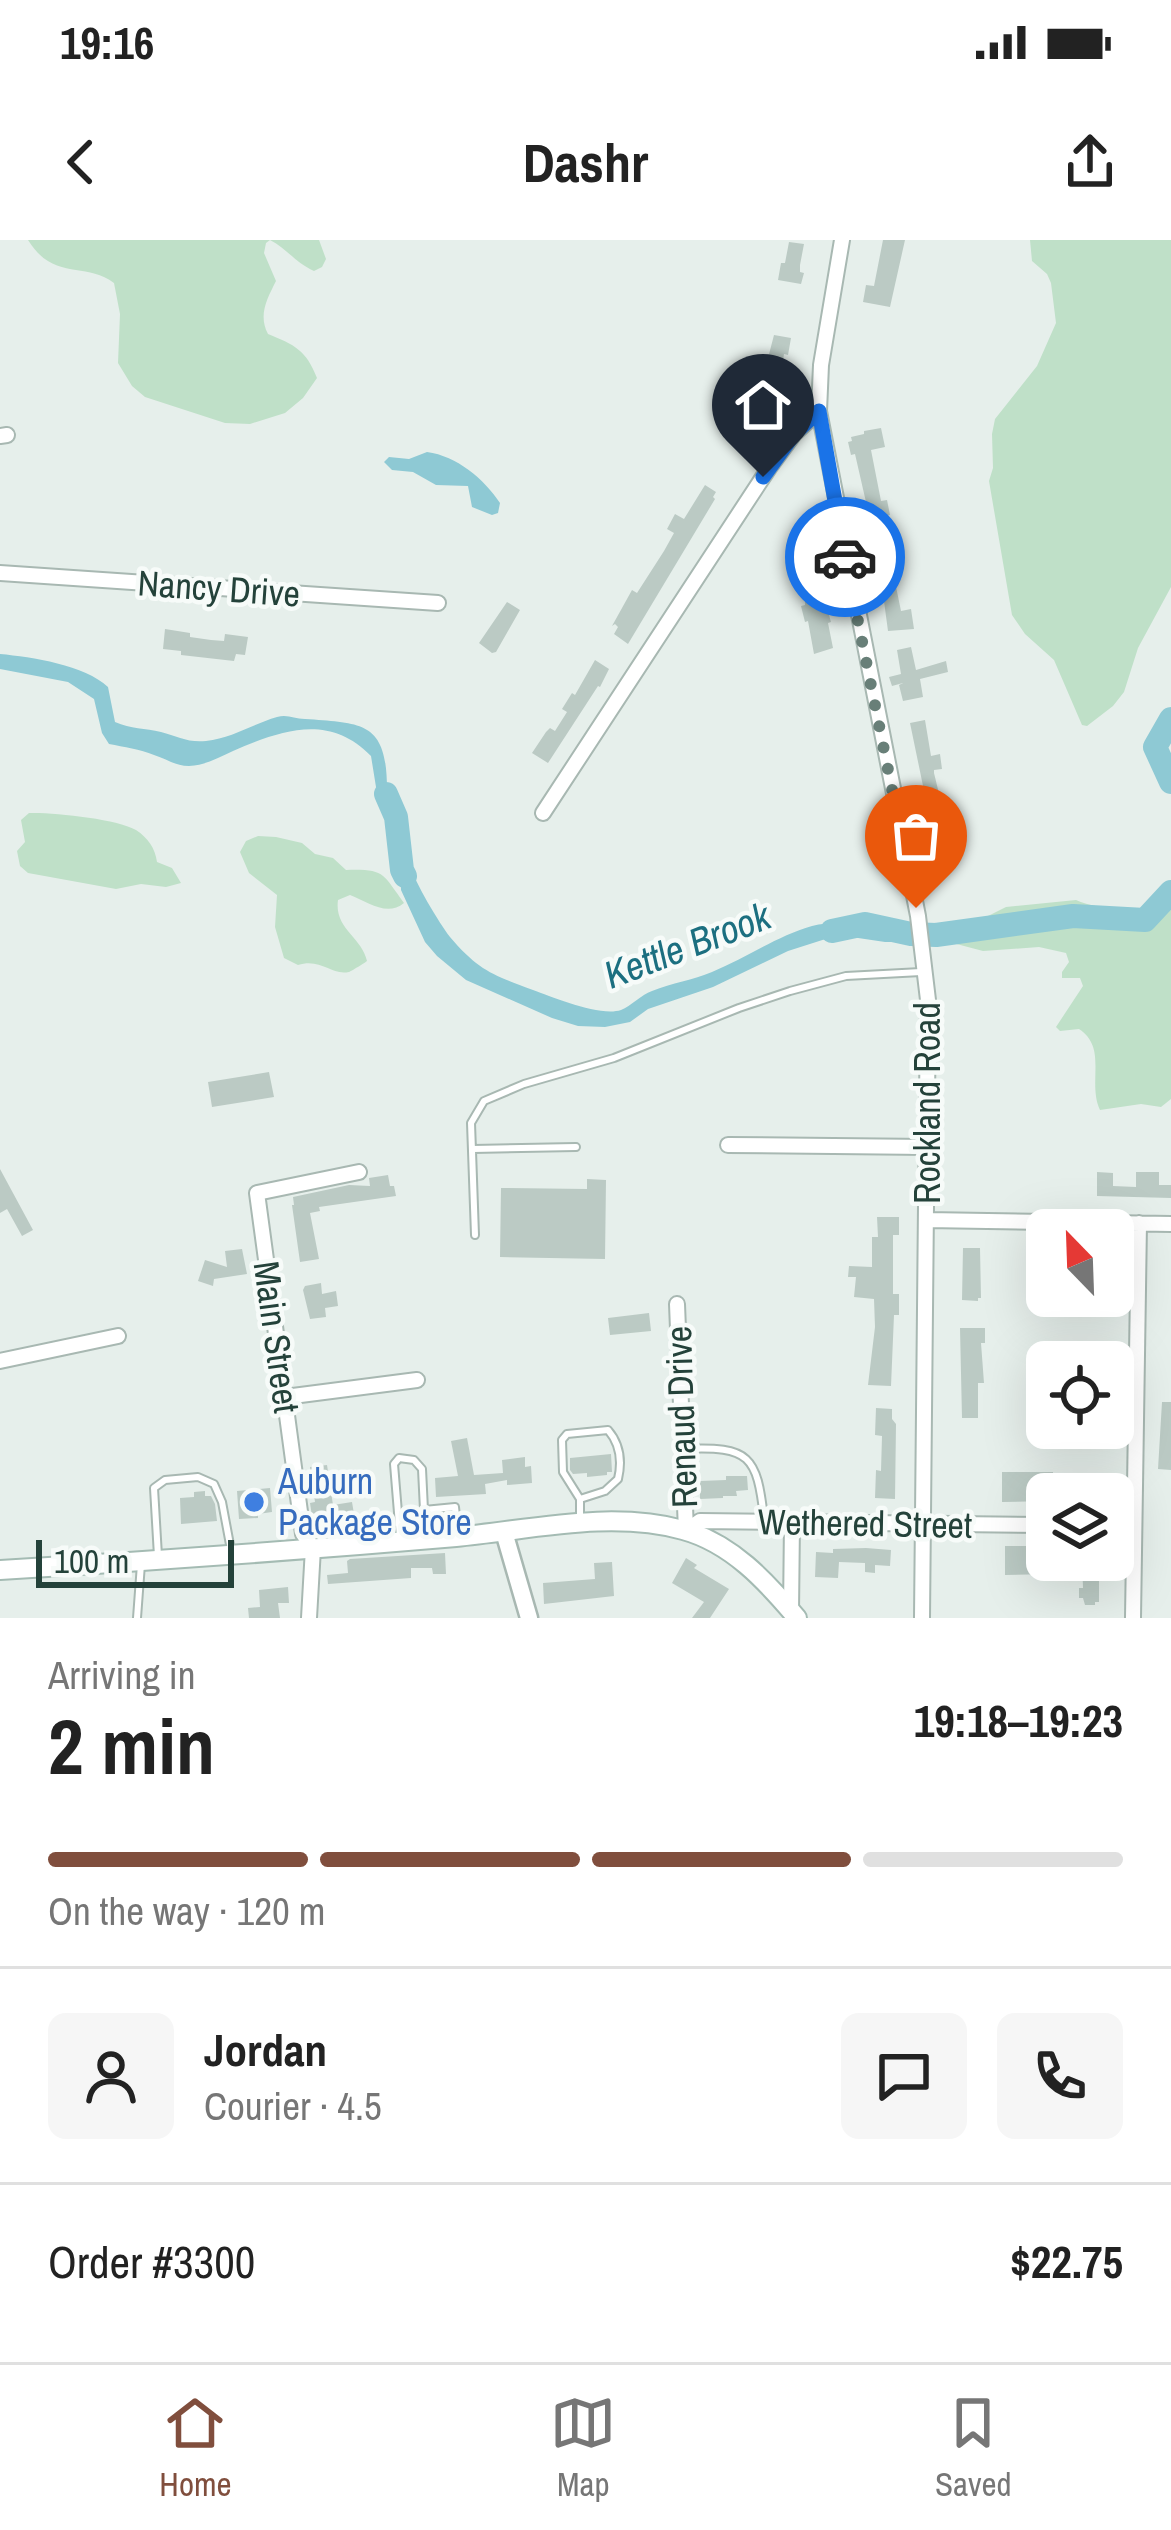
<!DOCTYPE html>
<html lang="en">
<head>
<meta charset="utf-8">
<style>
	:root { --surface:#fff; --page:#f6f6f6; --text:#222; --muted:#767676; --line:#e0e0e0; --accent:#804e3d }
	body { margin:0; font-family:"Archivo Narrow",sans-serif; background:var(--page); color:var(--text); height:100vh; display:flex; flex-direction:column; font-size:45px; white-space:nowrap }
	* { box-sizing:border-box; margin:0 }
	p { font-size:39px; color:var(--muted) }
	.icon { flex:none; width:66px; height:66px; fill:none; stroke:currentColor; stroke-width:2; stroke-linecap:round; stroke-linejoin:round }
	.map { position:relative; height:1378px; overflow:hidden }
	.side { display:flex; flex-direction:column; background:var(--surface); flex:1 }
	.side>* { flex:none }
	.needle { width:78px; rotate:337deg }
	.fabs { position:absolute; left:1026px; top:969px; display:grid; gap:24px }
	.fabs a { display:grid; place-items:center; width:108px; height:108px; border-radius:18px; background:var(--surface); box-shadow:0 12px 48px #0002; font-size:60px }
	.scale { position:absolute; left:36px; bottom:30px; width:198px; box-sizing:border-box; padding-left:12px; border:6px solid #24423a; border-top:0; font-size:33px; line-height:42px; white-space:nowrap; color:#24423a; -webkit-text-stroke:9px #f7fbf9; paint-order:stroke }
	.pin { position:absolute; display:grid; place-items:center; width:102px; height:102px; color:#fff; margin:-123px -51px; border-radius:50% 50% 50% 0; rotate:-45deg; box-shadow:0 0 12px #0007 }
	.pin .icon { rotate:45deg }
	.courier { position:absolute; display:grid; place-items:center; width:120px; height:120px; margin:-60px; border:9px solid #1a73e8; border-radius:50%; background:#fff; color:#222; box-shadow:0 3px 15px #0007 }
	.overview em { font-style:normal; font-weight:700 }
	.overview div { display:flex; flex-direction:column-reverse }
	.overview { display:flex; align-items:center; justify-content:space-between; height:204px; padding:0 48px }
	h1 { font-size:78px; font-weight:700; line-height:90px }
	.bar { display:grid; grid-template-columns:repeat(4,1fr); gap:18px 12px; align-content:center; height:144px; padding:0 48px }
	.bar i { height:15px; border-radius:9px; background:var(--line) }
	.bar .on { background:var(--accent) }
	.bar p { grid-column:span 4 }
	.line { display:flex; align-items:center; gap:30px; padding:0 48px; border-top:3px solid var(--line) }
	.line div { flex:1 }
	.round { display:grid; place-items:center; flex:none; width:126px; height:126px; border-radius:18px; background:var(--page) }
	.status { display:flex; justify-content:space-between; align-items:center; height:84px; padding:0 60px; background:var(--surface); direction:ltr }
	.status svg { height:33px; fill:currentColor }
	header { display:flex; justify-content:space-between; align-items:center; height:156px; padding:0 48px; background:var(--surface); font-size:54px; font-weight:700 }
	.tabs { display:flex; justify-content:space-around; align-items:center; height:168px; border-top:3px solid var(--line); background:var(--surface); font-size:33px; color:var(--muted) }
	.tabs a { display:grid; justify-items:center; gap:6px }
	.tabs .on { color:var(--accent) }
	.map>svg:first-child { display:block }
	.green { fill:#bfe0c8 }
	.water { fill:#8ec9d4 }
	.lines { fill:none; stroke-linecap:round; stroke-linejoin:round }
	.river { stroke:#8ec9d4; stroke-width:24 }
	.building { fill:#bbcac4 }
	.service-casing { stroke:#a8b8b2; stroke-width:10 }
	.minor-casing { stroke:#a8b8b2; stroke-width:18 }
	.tertiary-casing { stroke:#a8b8b2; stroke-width:21 }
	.secondary-casing { stroke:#a4bbb3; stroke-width:22 }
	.service { stroke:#fff; stroke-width:6 }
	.minor { stroke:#fff; stroke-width:14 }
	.tertiary { stroke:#fff; stroke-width:16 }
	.secondary { stroke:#fff; stroke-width:18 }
	.done { stroke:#687f78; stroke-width:12; stroke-dasharray:0 21.6 }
	.route { stroke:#1a73e8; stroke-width:15 }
	.shop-dot { fill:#3f7fe0; stroke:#f7fbf9; stroke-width:4.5 }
	.labels { text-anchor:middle; stroke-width:9; stroke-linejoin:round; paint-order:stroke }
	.street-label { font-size:36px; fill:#24423a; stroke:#f7fbf9 }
	.shop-label { font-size:36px; fill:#366cbe; stroke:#f7fbf9; text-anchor:start }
	.water-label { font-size:39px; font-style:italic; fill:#1c6f80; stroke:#f7fbf9 }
</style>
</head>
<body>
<div class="status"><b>19:16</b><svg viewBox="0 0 49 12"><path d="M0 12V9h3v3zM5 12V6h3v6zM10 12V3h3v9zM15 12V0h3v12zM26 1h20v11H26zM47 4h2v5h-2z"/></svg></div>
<header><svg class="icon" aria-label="back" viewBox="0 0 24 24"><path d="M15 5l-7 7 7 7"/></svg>Dashr<svg class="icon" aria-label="share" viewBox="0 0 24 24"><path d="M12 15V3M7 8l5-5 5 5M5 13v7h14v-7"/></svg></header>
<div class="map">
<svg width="1171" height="1378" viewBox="0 0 1171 1378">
	<rect width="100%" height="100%" fill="#e6efeb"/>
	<path class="green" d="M28,0H319L326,19L322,27L314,31C296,23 287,9 270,0L266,3L264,13L276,41C267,59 258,75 268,94C295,105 306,110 317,138L303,158L285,173L250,184L225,183L145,157L132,146L118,123L120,74L114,43C85,21 54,42 28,0Z
		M1030,0H1171V347L1138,408L1124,452L1113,466L1087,486L1082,485L1054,420L1025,394L1012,375L989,241L993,228L992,194L995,179L1037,126L1056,83L1051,43L1047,34L1032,21Z
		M29,573C52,572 118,579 136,590C148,598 155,608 157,622L172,628L181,643L166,647L141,644L116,649L28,633L20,626L17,611L25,602L21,580Z
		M258,596L276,597L302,603L315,614L333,618L346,630C385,629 382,633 404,663C387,677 368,662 350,655L338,660C334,689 362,697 367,721C366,722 350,732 349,732C331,736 322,718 298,725L284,718L275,687L277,655L249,633L240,612L246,601Z
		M1171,651V859L1161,867L1141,864L1100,870C1087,842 1108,808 1079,789L1060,791L1056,787L1083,746L1080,738H1062V732L1069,722L1066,713L1039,707L983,711L949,702L947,689L964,688L1006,667L1076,660C1093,668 1126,672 1145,667C1154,664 1163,657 1171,651Z"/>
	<path class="water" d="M427,212C457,216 484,239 500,263L498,273L492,275L472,267L468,246L436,245L413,232L392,230L384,222L389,217L409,219Z
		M0,414C32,417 85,425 108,447L115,482C131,489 145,488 161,492C177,496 188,503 206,501C232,498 253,484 277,477C288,474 294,479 305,479C365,483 387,483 387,550C412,578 406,593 411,626C413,640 440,684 450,697C479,731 493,735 533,750C553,757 600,777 621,770C631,766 641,755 652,751C672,743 693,740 712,732C746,718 777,696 812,686C857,675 902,699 947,689L949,702H885L838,695L788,711L713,747L648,769L630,782L605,787L578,786L552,778L466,740L437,716L425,702L401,650L400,586L376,547L371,516C329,473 282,490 233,511C218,518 206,525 189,526C175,526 167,519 154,515C140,509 124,507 109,504L102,493L94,459L68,442L0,429Z"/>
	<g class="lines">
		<path class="river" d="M1171,479L1155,507L1171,542
			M386,554L396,577L402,630L405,636
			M832,691L865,684L911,694L936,695L1073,676L1145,680L1171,652"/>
	</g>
	<path class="building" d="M883,0H905L890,67L863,62L866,45L874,46Z
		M789,2L804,4L800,25V32L804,33L801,44L778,40L781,23H785Z
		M774,95L791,98L788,115L784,114L781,134L784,135L780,158L765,155L766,150L760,149Z
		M881,188L885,207L871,210L881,261L887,260L890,275L883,277L893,316L879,319L855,214L851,215L848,202L852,201L851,197L864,194V191Z
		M705,245L716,252L713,257L715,259L628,404L614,394L618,387L615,384L612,386L632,350L637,353L664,311L674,293L667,289L675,274L684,279Z
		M813,328L820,363L823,362L824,368H827L831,382L828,383L833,408L814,414L808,381L805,382L801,366L805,365V358L800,331Z
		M894,337L901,371L911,369L914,389L888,391L881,339Z
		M507,362L520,370L496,412L492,413L479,403Z
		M165,389L190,393V397L211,400L224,401L225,394L248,397L245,415L236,414L234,421L181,415V411L163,409Z
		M911,407L916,430L946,421L948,432L920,439L923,457L903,461L899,445L903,443L892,446L889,437L901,434L897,410Z
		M595,420L609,429L600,447L598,446L548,523L532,513L546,492L550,488L555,491L567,472L562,469L572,453L575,455Z
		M925,480L931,516L940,514L942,529L934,530V533L942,566L928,570L910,483Z
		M269,832L274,857L212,867L208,842Z
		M0,929L33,990L22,996L7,969L0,973Z
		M1097,932L1113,933V946L1136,947V932H1159V945H1171V958L1097,956Z
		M388,935L390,946H394L396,956L319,967L320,971L310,973L319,1019L300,1022L292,965H294L293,957L349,945L370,946L369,938Z
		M587,939L606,940L605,1019L500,1017L501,948L587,949Z
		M877,977H899V995H893V1054H899V1075H894L891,1146L868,1145L875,1087L874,1059L854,1057L856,1037H848L849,1026L872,1027V997H878Z
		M963,1008H980L981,1058H978V1061L962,1060Z
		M242,1009L247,1034L214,1039L213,1046L198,1041L205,1020L227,1027L225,1011Z
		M321,1043L322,1054L336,1051L338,1066L325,1068L326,1077L310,1079L303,1050L305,1046Z
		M649,1073L651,1091L610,1095L608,1078Z
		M960,1088H985V1103H981L984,1143H978V1178H962Z
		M1162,1162H1171V1230L1158,1229Z
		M876,1168L892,1169V1179L896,1184L895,1259L875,1258L876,1230L881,1231L882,1196L875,1195Z
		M467,1198L474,1235L503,1233L502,1220L525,1217V1227L531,1226L532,1243L507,1245V1240L485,1244L486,1254L436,1257L435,1238L458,1236L451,1201Z
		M611,1214L612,1232H607V1235L587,1237V1233L573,1234L570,1230V1218Z
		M327,1225L333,1265L352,1262L354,1274L335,1277L336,1285L314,1289L310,1263L315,1262L310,1227Z
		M1002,1232H1053V1254H1047V1261L1002,1262Z
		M726,1236H747L748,1250L736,1251L737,1256H723V1258L700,1259V1241L726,1240Z
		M270,1248L272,1272L258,1274V1278L239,1279L237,1251Z
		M205,1251V1256H211L215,1264L217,1281L181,1284L180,1258L194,1257V1252Z
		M1005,1306H1047V1320H1052V1334L1005,1335Z
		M866,1308L891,1310L890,1326L875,1325V1333L865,1332V1323L839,1322L838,1338L815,1337L816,1312L833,1313V1309Z
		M445,1313L446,1334H433L432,1328H411V1338L328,1344L327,1335L348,1333L347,1321L350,1319Z
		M686,1318L697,1325L694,1328L729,1349L710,1378H692L704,1362L672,1343Z
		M1082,1320H1099V1362H1095V1365H1085L1083,1358H1079V1348H1083Z
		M612,1322L614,1356L544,1364L543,1343L595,1339L594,1323Z
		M288,1347L289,1363H278L280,1378H249L248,1368L260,1367L259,1350Z"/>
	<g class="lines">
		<defs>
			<path id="service" d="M473,909L576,907
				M475,995L471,883L484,861L524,844L614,818L739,768L790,751L846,736L921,732
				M684,1209C750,1206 757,1216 764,1278
				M580,1259L605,1251L618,1239C622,1222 620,1204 608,1190L567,1194L562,1200L563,1232L580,1259V1280
				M424,1270L427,1297
				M400,1297L394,1224L399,1218L414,1220L422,1229L424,1270L455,1267L458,1295
				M158,1316L154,1248L165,1240L198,1237L214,1244L222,1262L231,1310
				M137,1378L141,1324"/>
			<path id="minor" d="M842,0L821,125L819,171L918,676L928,760L922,1378
				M0,196L7,195
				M0,333L438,363
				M543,573L769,228L794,194L819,171
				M728,905L928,907
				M927,980L1171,984
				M677,1064L686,1291
				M0,1121L118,1096
				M285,1157L417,1140
				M686,1291L700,1281L1047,1285
				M791,1372L792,1282
				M309,1378L313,1308L303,1294L257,953L359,932
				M1133,1378L1139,983"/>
			<path id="tertiary" d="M504,1292L529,1378"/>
			<path id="secondary" d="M0,1330C152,1321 304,1310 456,1297C530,1290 610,1270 683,1290C731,1303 766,1341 797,1378"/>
		</defs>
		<use href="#service" class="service-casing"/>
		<use href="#minor" class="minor-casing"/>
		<use href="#tertiary" class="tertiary-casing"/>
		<use href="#secondary" class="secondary-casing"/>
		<use href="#service" class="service"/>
		<use href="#minor" class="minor"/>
		<use href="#tertiary" class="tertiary"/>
		<use href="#secondary" class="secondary"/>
	</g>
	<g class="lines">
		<path class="done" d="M845,317L916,668"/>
		<path class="route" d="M763,237L794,194L819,171L845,317"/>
	</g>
	<circle class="shop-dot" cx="254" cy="1262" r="12"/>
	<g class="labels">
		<g class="street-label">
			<text transform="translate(219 348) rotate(4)" y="13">Nancy Drive</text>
			<text transform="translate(927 863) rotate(-90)" y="13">Rockland Road</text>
			<text transform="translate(277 1097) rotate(82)" y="13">Main Street</text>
			<text transform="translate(681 1177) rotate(-92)" y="13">Renaud Drive</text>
			<text transform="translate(865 1283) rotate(1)" y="13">Wethered Street</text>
		</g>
		<g class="shop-label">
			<text x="278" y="1254">Auburn<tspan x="278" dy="41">Package Store</tspan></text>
		</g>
		<g class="water-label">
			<text transform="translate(687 705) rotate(-21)" y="14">Kettle Brook</text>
		</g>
	</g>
</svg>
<div class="fabs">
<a><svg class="needle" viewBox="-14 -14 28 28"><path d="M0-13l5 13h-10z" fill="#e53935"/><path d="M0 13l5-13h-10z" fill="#767676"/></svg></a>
<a><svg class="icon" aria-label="locate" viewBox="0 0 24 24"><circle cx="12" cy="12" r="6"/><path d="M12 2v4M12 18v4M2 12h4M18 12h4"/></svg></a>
<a><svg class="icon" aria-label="layers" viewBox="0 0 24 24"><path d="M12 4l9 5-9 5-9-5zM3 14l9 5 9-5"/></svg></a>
</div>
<div class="scale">100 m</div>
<div class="pin" style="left:916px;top:668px;background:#ea580c"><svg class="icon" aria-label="bag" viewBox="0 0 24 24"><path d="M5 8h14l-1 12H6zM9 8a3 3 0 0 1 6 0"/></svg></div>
<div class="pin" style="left:763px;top:237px;background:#1f2937"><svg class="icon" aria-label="home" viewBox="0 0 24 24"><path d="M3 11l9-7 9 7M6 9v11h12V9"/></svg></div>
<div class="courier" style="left:845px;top:317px"><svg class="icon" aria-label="car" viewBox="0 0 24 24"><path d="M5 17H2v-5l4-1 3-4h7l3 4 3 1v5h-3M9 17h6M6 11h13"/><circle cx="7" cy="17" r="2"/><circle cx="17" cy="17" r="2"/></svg></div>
</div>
<section class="side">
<div class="overview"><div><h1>2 min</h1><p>Arriving in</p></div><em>19:18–19:23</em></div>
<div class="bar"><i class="on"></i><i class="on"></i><i class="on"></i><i></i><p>On the way · 120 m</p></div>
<div class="line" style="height:216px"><a class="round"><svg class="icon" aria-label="person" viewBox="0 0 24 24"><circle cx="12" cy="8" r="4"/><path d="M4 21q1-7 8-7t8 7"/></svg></a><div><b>Jordan</b><p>Courier · 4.5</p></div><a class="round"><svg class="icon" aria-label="chat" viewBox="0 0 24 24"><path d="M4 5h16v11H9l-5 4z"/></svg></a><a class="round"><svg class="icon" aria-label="phone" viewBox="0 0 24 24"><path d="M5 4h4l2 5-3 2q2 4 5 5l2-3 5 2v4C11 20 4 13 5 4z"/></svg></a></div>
<div class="line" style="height:156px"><div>Order #3300</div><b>$22.75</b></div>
</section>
<nav class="tabs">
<a class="on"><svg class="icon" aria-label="home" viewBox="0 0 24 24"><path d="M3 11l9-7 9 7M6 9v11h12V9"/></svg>Home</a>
<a><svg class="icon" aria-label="map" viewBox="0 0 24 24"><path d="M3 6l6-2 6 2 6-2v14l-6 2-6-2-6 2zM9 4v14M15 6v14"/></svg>Map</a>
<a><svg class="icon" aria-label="saved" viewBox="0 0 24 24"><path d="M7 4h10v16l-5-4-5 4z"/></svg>Saved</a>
</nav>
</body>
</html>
